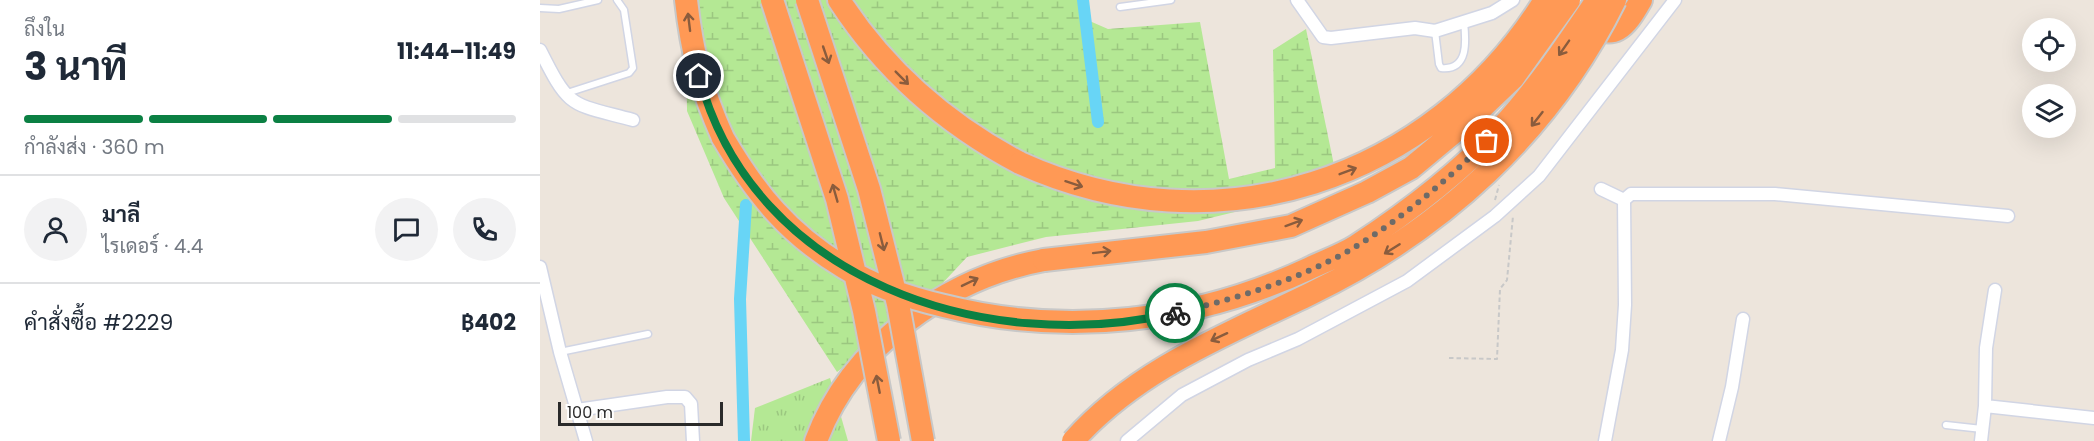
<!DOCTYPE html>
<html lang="th">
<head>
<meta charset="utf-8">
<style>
	:root { --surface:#fff; --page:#f2f2f3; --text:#1f2937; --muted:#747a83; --line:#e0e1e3; --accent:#0b8043 }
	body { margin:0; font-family:Poppins,Sarabun,sans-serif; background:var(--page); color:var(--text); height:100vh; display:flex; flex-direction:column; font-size:22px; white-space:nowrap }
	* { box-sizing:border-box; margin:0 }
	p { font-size:20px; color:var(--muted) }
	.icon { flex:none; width:33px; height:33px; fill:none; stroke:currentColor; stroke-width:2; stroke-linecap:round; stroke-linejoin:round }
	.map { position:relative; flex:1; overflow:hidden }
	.side { display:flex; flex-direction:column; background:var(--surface); width:540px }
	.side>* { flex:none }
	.fabs { position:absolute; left:1482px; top:18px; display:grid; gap:12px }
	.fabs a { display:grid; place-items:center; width:54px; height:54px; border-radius:50%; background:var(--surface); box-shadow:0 6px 24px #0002; font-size:30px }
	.scale { position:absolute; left:18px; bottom:15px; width:165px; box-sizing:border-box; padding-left:6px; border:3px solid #2a2a2a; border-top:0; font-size:16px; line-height:21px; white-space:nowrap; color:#2a2a2a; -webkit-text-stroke:4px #fff; paint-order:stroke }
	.pin { position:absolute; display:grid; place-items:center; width:51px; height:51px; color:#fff; margin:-26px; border:3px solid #fff; border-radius:50%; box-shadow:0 2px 6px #0007 }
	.courier { position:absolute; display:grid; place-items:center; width:60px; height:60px; margin:-30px; border:4px solid #0b8043; border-radius:50%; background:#fff; color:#222; box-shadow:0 2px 8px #0007 }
	.summary em { font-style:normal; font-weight:700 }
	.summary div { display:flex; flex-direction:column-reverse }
	.summary { display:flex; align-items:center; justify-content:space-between; height:102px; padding:0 24px }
	h1 { font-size:39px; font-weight:700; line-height:45px }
	.bar { display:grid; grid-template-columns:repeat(4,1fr); gap:9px 6px; align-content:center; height:72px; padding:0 24px }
	.bar i { height:8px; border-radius:4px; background:var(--line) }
	.bar .active { background:var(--accent) }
	.bar p { grid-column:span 4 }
	.line { display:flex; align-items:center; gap:15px; padding:0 24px; border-top:2px solid var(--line) }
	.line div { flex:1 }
	.round { display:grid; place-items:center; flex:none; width:63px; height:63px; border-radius:32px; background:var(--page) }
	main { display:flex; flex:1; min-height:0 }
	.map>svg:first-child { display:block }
	.grass { fill:url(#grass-tufts) }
	.wetland { fill:url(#wetland-marsh) }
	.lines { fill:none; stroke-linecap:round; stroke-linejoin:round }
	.canal { stroke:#68d5f6; stroke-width:12 }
	.service-casing { stroke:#d1d5e4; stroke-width:9 }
	.minor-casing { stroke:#d1d5e4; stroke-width:15 }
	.motorway-casing { stroke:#c8c8c8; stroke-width:26 }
	.path { stroke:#c8c8c8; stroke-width:2; stroke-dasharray:4.5 3; stroke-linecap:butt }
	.service { stroke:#fff; stroke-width:6 }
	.minor { stroke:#fff; stroke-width:12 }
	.motorway { stroke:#f95; stroke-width:22 }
	.motorway-bridge-casing { stroke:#c8c8c8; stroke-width:26; stroke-linecap:butt }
	.motorway-bridge { stroke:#f95; stroke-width:22 }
	.oneway { stroke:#8a5c3d }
	.done { stroke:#6e6b68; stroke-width:6; stroke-dasharray:0 10.8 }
	.route { stroke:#0b8043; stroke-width:8 }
</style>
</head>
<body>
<main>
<section class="side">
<div class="summary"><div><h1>3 นาที</h1><p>ถึงใน</p></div><em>11:44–11:49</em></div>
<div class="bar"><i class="active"></i><i class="active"></i><i class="active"></i><i></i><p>กำลังส่ง · 360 m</p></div>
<div class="line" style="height:108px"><a class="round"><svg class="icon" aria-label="person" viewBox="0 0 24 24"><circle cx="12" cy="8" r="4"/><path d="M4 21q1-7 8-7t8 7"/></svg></a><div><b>มาลี</b><p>ไรเดอร์ · 4.4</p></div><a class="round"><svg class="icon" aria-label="chat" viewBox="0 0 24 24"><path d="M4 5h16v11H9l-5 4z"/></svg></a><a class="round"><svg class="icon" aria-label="phone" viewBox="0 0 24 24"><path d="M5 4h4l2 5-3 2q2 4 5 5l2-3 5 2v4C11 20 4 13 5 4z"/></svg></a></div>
<div class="line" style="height:78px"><div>คำสั่งซื้อ #2229</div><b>฿402</b></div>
</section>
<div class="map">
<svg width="1554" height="441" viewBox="0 0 1554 441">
	<defs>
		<pattern id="grass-tufts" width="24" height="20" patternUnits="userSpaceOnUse" patternTransform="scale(1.5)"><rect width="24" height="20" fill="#b4e894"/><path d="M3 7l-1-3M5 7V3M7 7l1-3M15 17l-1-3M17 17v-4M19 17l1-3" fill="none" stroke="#9bc780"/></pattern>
		<pattern id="wetland-marsh" width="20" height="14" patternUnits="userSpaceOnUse" patternTransform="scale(1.5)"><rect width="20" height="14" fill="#b4e894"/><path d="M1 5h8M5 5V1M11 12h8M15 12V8" fill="none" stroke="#9bc780"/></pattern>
	</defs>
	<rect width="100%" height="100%" fill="#ede5dc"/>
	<path class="grass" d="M290,378L308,441H211L215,408Z"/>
	<path class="wetland" d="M146,0H540L545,19L568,29L660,22L689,179L735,168L733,50L766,29L796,175L711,208L658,221L506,237L427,257L385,302L297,372L184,198L147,111Z"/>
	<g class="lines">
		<path class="canal" d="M543,0L558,122
			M204,441L200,299L206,205"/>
		<defs>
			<path id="service" d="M580,7L631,0
				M0,8L19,9L58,0
				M895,31L899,64L901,68C929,71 926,40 924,22
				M24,94L89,73L93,68L84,10L77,0
				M20,352L108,334
				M1406,425L1442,429"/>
			<path id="minor" d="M757,0L783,37L791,38L875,28L895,31L952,13L973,0
				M0,50C30,110 30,103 93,120
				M1061,189L1084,200
				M0,267L20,352L46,441
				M1445,406L1446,348L1455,290
				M37,410L127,397H145L151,404L153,441
				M587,441L642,395L708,360L758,339L867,281L955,216L999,176L1135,0
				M1065,441L1082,350L1085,305L1084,200L1091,194H1235L1468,216
				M1179,441L1192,387L1203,319
				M1441,441L1445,406L1554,418"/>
			<path id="motorway" d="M146,0C152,53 161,89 183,138
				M299,0C345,71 406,124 480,163
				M1044,21C1074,43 1085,28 1101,0
				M276,441C311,346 407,278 504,260"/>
		</defs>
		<use href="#service" class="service-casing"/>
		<use href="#minor" class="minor-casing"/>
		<use href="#motorway" class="motorway-casing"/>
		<path class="path" d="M955,200L959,185
			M909,358L957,359L960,289L967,280L973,216"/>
		<use href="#service" class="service"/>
		<use href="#minor" class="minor"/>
		<use href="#motorway" class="motorway"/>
		<defs>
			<path id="motorway-bridge" d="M232,0L297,199L324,311L349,441
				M267,0L329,189L358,304L383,441
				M183,138C216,194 248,234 305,268C335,287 370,298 404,306C527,337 654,322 768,269C784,261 802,255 816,246C868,212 919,173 961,128C997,89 1027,44 1057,0
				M480,163C676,252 892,181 1005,0
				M504,260L666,242L751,226L827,192L871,168L930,119L973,78L1029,0
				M533,441C597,369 686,335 770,294C901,231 1010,132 1075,0"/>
		</defs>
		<use href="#motorway-bridge" class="motorway-bridge-casing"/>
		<use href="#motorway-bridge" class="motorway-bridge"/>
	</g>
	<defs><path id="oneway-shaft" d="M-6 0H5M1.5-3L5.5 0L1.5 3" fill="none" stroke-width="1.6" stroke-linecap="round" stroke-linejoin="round" transform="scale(1.5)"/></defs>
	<g class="oneway">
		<use href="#oneway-shaft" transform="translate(149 22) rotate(-97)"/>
		<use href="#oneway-shaft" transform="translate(1024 48) rotate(125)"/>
		<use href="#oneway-shaft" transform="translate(286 55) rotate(71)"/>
		<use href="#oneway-shaft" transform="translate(362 78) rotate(45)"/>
		<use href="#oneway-shaft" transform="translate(997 119) rotate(128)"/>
		<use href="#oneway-shaft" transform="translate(808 171) rotate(-21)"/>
		<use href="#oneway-shaft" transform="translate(534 184) rotate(18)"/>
		<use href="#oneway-shaft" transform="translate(295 193) rotate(-106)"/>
		<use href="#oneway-shaft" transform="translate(754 223) rotate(-20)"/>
		<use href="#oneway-shaft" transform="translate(342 242) rotate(76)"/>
		<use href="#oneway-shaft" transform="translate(852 249) rotate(148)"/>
		<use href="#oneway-shaft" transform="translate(562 252) rotate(-7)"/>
		<use href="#oneway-shaft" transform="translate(430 282) rotate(-26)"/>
		<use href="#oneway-shaft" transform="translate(679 337) rotate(155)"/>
		<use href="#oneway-shaft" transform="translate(338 384) rotate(-101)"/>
	</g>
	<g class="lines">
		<path class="done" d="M635,313C695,299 762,279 815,247C863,218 907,180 947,141"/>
		<path class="route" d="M159,76C213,281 446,357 635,313"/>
	</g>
</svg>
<div class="fabs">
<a><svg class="icon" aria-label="locate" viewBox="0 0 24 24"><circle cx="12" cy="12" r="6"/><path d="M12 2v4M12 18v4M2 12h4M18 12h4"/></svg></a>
<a><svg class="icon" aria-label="layers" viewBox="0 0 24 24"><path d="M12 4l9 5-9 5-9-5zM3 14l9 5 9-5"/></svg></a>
</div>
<div class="scale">100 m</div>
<div class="pin" style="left:947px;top:141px;background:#ea580c"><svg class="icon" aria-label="bag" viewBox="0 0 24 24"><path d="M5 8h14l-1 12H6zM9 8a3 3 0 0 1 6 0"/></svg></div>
<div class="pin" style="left:159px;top:76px;background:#1f2937"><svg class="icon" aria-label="home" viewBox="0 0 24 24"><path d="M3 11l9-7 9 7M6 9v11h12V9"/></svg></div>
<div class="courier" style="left:635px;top:313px"><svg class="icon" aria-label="bike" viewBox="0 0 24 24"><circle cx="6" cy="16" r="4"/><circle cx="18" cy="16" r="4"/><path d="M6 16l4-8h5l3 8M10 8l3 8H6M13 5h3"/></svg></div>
</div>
</main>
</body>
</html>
